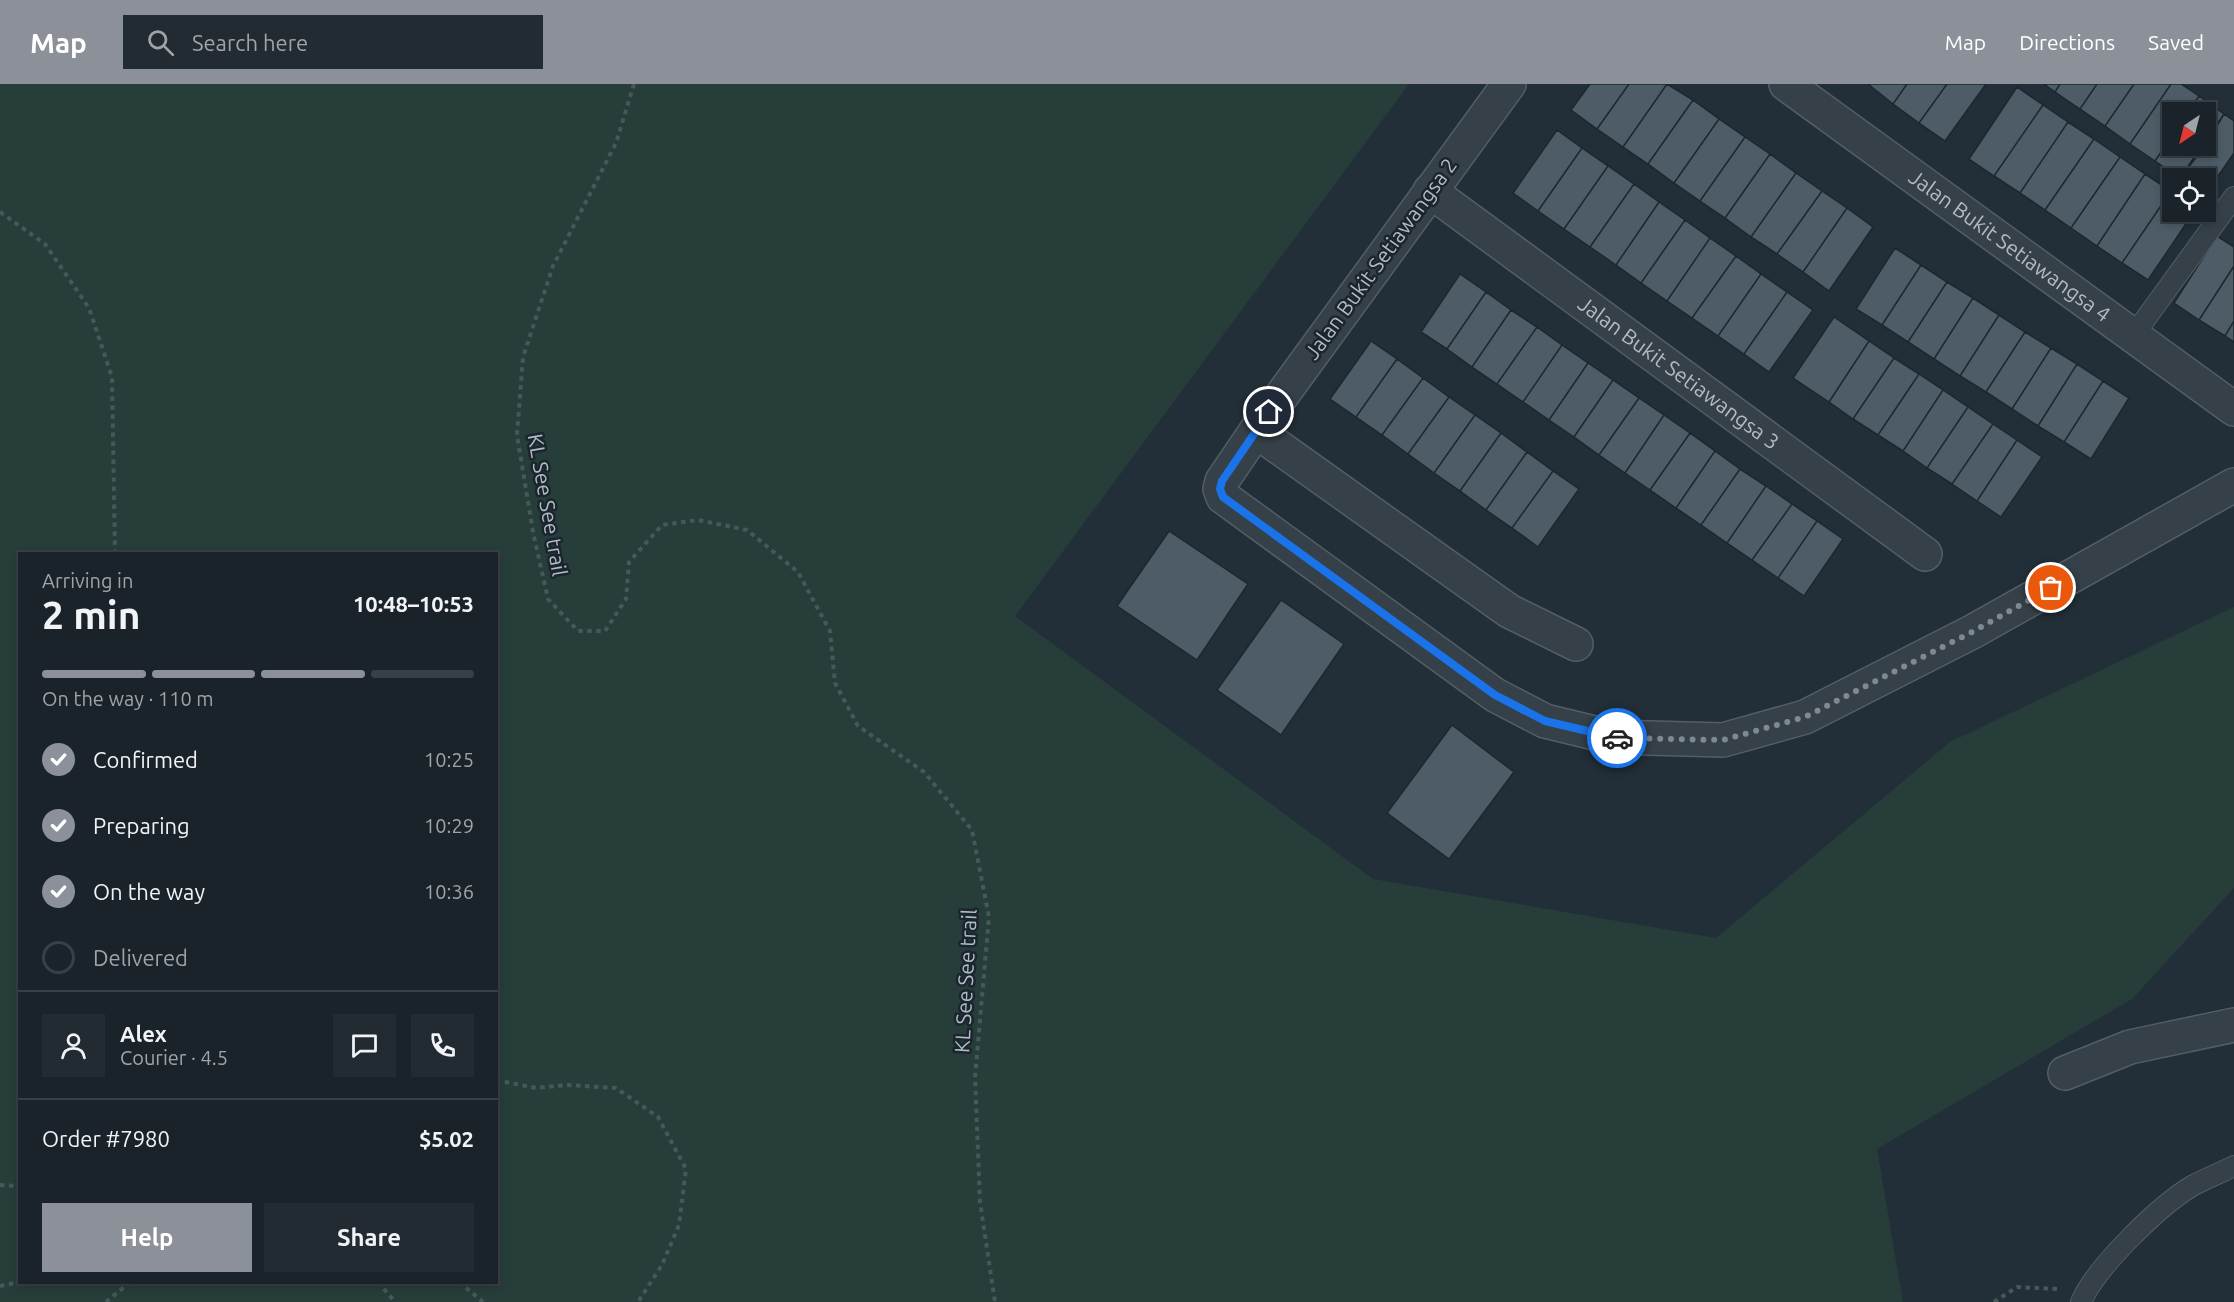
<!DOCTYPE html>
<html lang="en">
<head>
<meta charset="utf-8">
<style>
	:root { --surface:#1a232a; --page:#232b32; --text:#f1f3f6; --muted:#9fa4a8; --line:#384047; --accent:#8c9099 }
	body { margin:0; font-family:Ubuntu,sans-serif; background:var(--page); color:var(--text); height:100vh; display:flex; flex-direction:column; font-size:22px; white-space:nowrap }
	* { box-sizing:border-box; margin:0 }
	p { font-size:20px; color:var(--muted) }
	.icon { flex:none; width:33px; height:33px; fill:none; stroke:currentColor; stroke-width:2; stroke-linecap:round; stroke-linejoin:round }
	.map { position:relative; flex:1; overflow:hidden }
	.side { position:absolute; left:18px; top:468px; width:480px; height:732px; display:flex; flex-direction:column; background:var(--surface); border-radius:0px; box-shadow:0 3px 9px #0003,0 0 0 2px var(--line) }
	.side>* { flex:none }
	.needle { width:39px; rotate:215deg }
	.tools { position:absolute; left:2162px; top:18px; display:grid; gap:12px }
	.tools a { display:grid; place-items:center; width:54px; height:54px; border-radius:0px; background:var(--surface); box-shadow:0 3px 9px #0003,0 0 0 2px var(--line); font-size:30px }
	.pin { position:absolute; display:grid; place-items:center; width:51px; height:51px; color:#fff; margin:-26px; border:3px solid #fff; border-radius:50%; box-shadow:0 2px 6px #0007 }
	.courier { position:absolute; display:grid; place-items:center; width:60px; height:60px; margin:-30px; border:4px solid #1a73e8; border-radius:50%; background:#fff; color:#222; box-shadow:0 2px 8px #0007 }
	.overview em { font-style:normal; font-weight:600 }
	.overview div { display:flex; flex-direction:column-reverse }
	.overview { display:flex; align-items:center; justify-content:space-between; height:102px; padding:0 24px }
	h1 { font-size:39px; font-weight:600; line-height:45px }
	.bar { display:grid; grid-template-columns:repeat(4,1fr); gap:9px 6px; align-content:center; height:72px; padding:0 24px }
	.bar i { height:8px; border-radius:4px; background:var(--line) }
	.bar .current { background:var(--accent) }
	.bar p { grid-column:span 4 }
	.line { display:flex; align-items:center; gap:15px; padding:0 24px; border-top:2px solid var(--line) }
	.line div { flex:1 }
	.round { display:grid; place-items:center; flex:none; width:63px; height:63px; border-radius:0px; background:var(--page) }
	ol { padding:0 24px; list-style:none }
	li { display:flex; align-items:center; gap:18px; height:66px }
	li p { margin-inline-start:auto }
	li .icon { padding:6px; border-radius:50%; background:var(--accent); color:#fff; stroke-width:4 }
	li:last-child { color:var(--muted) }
	li i { width:33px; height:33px; border:3px solid var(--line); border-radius:50% }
	.cta { display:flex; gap:12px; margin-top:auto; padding:12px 24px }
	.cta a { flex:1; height:69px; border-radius:0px; background:var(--accent); color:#fff; font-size:24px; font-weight:600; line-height:69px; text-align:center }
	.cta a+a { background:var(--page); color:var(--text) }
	header { display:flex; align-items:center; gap:36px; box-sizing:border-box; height:84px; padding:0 30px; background:var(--accent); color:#fff }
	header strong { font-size:28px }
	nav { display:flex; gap:33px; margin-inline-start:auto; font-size:21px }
	.search { width:420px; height:54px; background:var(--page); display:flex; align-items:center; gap:15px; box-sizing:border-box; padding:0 21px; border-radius:0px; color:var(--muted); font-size:22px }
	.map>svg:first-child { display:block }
	.green { fill:#273d3a; fill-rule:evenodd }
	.building { fill:#4d5c66; stroke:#1d272f; stroke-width:1.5 }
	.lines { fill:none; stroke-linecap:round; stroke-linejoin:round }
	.lane-casing { stroke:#535e66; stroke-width:22 }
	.street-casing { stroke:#535e66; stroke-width:36 }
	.path { stroke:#455958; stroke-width:4; stroke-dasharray:4.5 4.5; stroke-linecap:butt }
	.lane { stroke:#354048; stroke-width:20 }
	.street { stroke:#354048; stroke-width:33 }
	.done { stroke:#7e8a93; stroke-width:6; stroke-dasharray:0 10.8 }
	.route { stroke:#1a73e8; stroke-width:8 }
	.labels { text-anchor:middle; stroke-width:5; stroke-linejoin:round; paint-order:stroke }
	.street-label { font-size:21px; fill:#b0bbc4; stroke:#1b252d }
</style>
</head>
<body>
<header>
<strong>Map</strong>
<div class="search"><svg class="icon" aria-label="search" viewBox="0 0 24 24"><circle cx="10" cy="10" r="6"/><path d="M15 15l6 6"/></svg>Search here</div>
<nav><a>Map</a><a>Directions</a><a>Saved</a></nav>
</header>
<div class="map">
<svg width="2234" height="1218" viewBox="0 0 2234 1218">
	<rect width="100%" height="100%" fill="#222f38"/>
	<path class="green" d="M0,0H1409L1015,532L1373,795L1716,854L1950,658L2234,523V804L2132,915L1877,1065L1903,1218H0ZM20,470H496V1198H20Z"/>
	<path class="building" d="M1590,0H1629L1597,45L1571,26Z
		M1629,0H1667L1623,63L1597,45Z
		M1667,0L1693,16L1648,80L1623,63Z
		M1868,0H1907L1893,20Z
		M1907,0H1947L1919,39L1893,20Z
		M1947,0H1986L1945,57L1919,39Z
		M2044,0H2060L2055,8Z
		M2060,0H2097L2080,25L2055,8Z
		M2097,0H2134L2105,42L2080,25Z
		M2134,0H2171L2130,60L2105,42Z
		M2171,0H2181L2199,12L2188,28H2172V52L2155,77L2130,60Z
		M2017,3L2043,21L1994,92L1969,75Z
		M2199,12L2224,30L2205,58V28H2188Z
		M1693,16L1719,35L1674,99L1648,80Z
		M2043,21L2068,38L2020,109L1994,92Z
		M2224,30L2234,37V69L2205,111V94H2180L2205,62Z
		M1719,35L1745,53L1700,117L1674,99Z
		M2068,38L2094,55L2045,126L2020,109Z
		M1557,46L1582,64L1538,127L1513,109Z
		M2172,52V62H2202L2180,94L2155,77Z
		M1745,53L1770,70L1725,134L1700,117Z
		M2094,55L2120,73L2071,144L2045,126Z
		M1582,64L1608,82L1564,145L1538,127Z
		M1770,70L1796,89L1751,153L1725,134Z
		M2120,73L2145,90L2097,162L2071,144Z
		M1608,82L1634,100L1590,163L1564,145Z
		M1796,89L1822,107L1777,170L1751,153Z
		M2145,90L2171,107L2122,179L2097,162Z
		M1634,100L1659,118L1616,181L1590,163Z
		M1822,107L1847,124L1803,188L1777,170Z
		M2171,107L2172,128H2194L2148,196L2122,179Z
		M1659,118L1685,136L1641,199L1616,181Z
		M1847,124L1873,143L1829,207L1803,188Z
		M1685,136L1710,154L1667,217L1641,199Z
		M2217,152L2234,163V182L2199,236L2174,219Z
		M1710,154L1736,172L1692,234L1667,217Z
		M1895,164L1921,181L1882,241L1856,225Z
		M1736,172L1761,190L1718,252L1692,234Z
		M1921,181L1947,198L1908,258L1882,241Z
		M2234,182V237L2225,252L2199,236Z
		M1460,190L1486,208L1447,265L1421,248Z
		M1761,190L1787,208L1744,270L1718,252Z
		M1947,198L1973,214L1934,275L1908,258Z
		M1486,208L1511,226L1472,283L1447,265Z
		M1787,208L1813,226L1769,288L1744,270Z
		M1973,214L1999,231L1960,292L1934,275Z
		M1511,226L1537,243L1497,300L1472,283Z
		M1999,231L2025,248L1986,308L1960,292Z
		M1834,233L1869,257L1829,318L1793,294Z
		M2234,237V258L2225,252Z
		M1537,243L1562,261L1523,318L1497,300Z
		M2025,248L2051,264L2012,325L1986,308Z
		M1371,257L1397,275L1356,333L1330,315Z
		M1869,257L1894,274L1853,335L1829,318Z
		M1562,261L1588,279L1549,336L1523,318Z
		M2051,264L2077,280L2038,342L2012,325Z
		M1894,274L1919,290L1878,351L1853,335Z
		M1397,275L1423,294L1382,351L1356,333Z
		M1588,279L1613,296L1574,353L1549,336Z
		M2077,280L2103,297L2064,358L2038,342Z
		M1919,290L1943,306L1903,367L1878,351Z
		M1423,294L1449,313L1408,370L1382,351Z
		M1613,296L1639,314L1599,371L1574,353Z
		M2103,297L2129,314L2091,375L2064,358Z
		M1943,306L1968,323L1927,384L1903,367Z
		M1449,313L1475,331L1434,389L1408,370Z
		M1639,314L1664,331L1625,389L1599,371Z
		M1968,323L1993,340L1952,400L1927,384Z
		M1475,331L1501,349L1460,407L1434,389Z
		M1664,331L1690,349L1650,406L1625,389Z
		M1993,340L2017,356L1977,417L1952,400Z
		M1501,349L1527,368L1486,426L1460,407Z
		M1690,349L1715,367L1676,424L1650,406Z
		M2017,356L2042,373L2001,433L1977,417Z
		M1715,367L1740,385L1701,441L1676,424Z
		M1527,368L1553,387L1512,444L1486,426Z
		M1740,385L1766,402L1727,459L1701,441Z
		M1553,387L1579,405L1538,463L1512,444Z
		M1766,402L1792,420L1752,476L1727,459Z
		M1792,420L1817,437L1778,494L1752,476Z
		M1817,437L1843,455L1804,512L1778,494Z
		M1169,447L1248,500L1197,576L1117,522Z
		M1281,516L1344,560L1281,651L1217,606Z
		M1452,641L1514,688L1449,775L1387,729Z"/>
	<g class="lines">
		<defs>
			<path id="lane" d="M2133,252L2234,113
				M2081,1218C2096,1183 2159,1122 2192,1102C2205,1095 2220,1089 2234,1082"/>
			<g id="street">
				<path d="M1509,0L1256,347L1222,397L1220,405L1223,413L1495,611L1545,637L1611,653L1723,656L1805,633L1972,548L2234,401"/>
				<path id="s1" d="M1786,0L2234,325"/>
				<path id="s2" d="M1430,107L1925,470"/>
				<path d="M1256,347L1509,527L1576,560"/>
				<path d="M2065,989L2130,963L2234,941"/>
			</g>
		</defs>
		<use href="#lane" class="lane-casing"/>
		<use href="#street" class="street-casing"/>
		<path class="path" d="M634,0L616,59L553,182L523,273L517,351L533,448L548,515L578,547H605L626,515L629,478L662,441L698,436L747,446L798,488L830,547L835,599L858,642L924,688L972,746L989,833L975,993L980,1118L995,1218
			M0,128L45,160L89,224L112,293L115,470
			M496,996L536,1004L567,1001L616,1004L658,1033L686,1085L679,1141L662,1181L638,1218
			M0,1101L20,1102
			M378,1198L395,1218
			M459,1198L483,1218
			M0,1202L20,1198
			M106,1218L130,1198
			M1994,1218L2017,1203L2058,1205"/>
		<use href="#lane" class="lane"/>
		<use href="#street" class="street"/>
	</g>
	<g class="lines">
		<path class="done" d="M1617,654L1723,656L1805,633L1972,548L2051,504"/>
		<path class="route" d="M1269,328L1222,397L1220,405L1223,413L1495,611L1545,637L1617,654"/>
	</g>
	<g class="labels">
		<g class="street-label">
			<text dy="7" stroke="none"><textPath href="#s1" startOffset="276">Jalan Bukit Setiawangsa 4</textPath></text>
			<text transform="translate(1381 175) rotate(-54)" y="7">Jalan Bukit Setiawangsa 2</text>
			<text dy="7" stroke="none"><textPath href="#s2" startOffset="308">Jalan Bukit Setiawangsa 3</textPath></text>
			<text transform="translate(547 421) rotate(80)" y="7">KL See See trail</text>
			<text transform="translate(966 897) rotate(-87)" y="7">KL See See trail</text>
		</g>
	</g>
</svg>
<div class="tools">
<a><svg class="needle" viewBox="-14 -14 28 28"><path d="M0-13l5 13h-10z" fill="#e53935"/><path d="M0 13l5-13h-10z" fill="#9fa4a8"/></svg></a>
<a><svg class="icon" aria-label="locate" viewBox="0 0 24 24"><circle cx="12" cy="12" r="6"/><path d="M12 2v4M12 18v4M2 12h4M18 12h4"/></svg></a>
</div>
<div class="pin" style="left:2051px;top:504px;background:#ea580c"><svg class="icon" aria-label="bag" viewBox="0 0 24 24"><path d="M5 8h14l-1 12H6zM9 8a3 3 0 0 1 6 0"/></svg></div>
<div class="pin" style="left:1269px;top:328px;background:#1f2937"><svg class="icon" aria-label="home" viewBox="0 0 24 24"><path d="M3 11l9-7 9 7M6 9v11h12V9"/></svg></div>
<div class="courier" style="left:1617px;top:654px"><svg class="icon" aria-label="car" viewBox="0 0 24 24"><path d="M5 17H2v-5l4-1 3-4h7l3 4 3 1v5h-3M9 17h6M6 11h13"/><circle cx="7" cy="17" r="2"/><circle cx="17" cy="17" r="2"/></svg></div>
<section class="side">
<div class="overview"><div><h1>2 min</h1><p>Arriving in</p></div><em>10:48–10:53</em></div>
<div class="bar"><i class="current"></i><i class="current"></i><i class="current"></i><i></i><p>On the way · 110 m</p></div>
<ol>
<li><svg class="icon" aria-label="check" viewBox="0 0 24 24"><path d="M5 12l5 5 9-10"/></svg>Confirmed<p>10:25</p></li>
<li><svg class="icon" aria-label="check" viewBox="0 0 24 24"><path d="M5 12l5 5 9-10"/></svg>Preparing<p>10:29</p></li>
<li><svg class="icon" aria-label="check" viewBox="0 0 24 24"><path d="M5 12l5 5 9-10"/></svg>On the way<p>10:36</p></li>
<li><i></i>Delivered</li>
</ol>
<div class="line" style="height:108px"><a class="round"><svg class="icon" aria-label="person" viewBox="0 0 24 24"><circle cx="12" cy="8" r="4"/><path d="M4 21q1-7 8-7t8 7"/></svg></a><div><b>Alex</b><p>Courier · 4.5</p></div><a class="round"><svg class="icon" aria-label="chat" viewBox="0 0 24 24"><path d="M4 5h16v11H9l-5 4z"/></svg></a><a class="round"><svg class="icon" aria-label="phone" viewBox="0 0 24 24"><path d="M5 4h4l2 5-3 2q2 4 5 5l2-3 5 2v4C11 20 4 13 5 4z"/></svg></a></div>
<div class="line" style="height:78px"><div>Order #7980</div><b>$5.02</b></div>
<div class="cta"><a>Help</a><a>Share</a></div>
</section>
</div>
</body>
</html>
